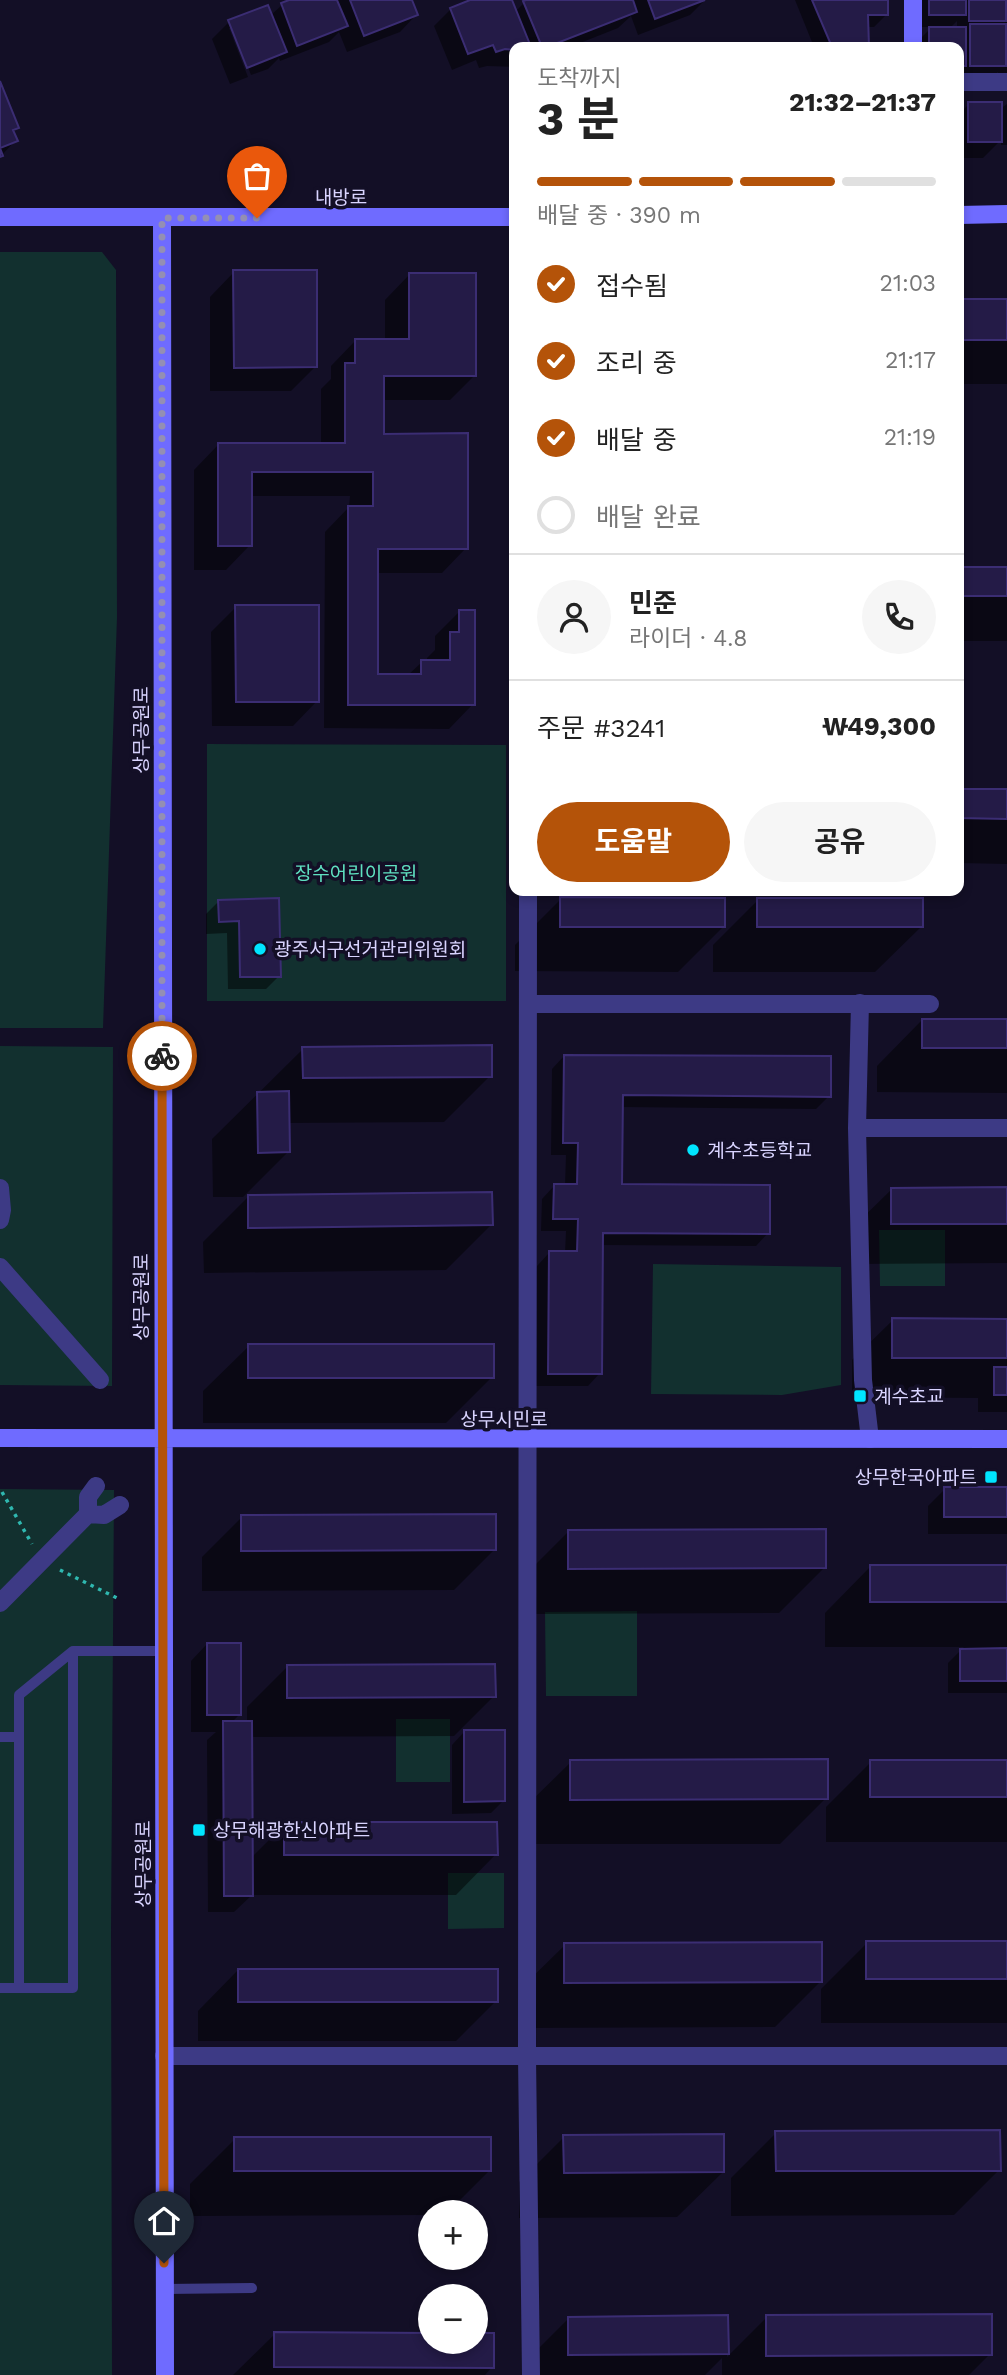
<!DOCTYPE html>
<html lang="ko">
<head>
<meta charset="utf-8">
<style>
	:root { --surface:#fff; --page:#f6f6f6; --text:#222; --muted:#767676; --line:#e0e0e0; --accent:#b45309 }
	body { margin:0; font-family:"Work Sans","Noto Sans KR",sans-serif; background:var(--page); color:var(--text); height:100vh; display:flex; flex-direction:column; font-size:26px; white-space:nowrap }
	* { box-sizing:border-box; margin:0 }
	p { font-size:23px; color:var(--muted) }
	.icon { flex:none; width:38px; height:38px; fill:none; stroke:currentColor; stroke-width:2; stroke-linecap:round; stroke-linejoin:round }
	.map { position:relative; flex:1; overflow:hidden }
	.drawer { position:absolute; left:509px; top:42px; width:455px; height:854px; display:flex; flex-direction:column; background:var(--surface); border-radius:14px; box-shadow:0 4px 10px #0003 }
	.drawer>* { flex:none }
	.tools { position:absolute; left:418px; top:2200px; display:grid; gap:14px }
	.tools a { display:grid; place-items:center; width:70px; height:70px; border-radius:50%; background:var(--surface); box-shadow:0 4px 10px #0003; font-size:35px }
	.pin { position:absolute; display:grid; place-items:center; width:60px; height:60px; color:#fff; margin:-72px -30px; border-radius:50% 50% 50% 0; rotate:-45deg; box-shadow:0 0 7px #0007 }
	.pin .icon { rotate:45deg }
	.courier { position:absolute; display:grid; place-items:center; width:70px; height:70px; margin:-35px; border:5px solid #b45309; border-radius:50%; background:#fff; color:#222; box-shadow:0 2px 9px #0007 }
	.summary em { font-style:normal; font-weight:700 }
	.summary div { display:flex; flex-direction:column-reverse }
	.summary { display:flex; align-items:center; justify-content:space-between; height:119px; padding:0 28px }
	h1 { font-size:46px; font-weight:700; line-height:52px }
	.bar { display:grid; grid-template-columns:repeat(4,1fr); gap:10px 7px; align-content:center; height:84px; padding:0 28px }
	.bar i { height:9px; border-radius:5px; background:var(--line) }
	.bar .current { background:var(--accent) }
	.bar p { grid-column:span 4 }
	.line { display:flex; align-items:center; gap:18px; padding:0 28px; border-top:2px solid var(--line) }
	.line div { flex:1 }
	.round { display:grid; place-items:center; flex:none; width:74px; height:74px; border-radius:37px; background:var(--page) }
	ol { padding:0 28px; list-style:none }
	li { display:flex; align-items:center; gap:21px; height:77px }
	li p { margin-inline-start:auto }
	li .icon { padding:7px; border-radius:50%; background:var(--accent); color:#fff; stroke-width:4 }
	li:last-child { color:var(--muted) }
	li i { width:38px; height:38px; border:4px solid var(--line); border-radius:50% }
	.action { display:flex; gap:14px; margin-top:auto; padding:14px 28px }
	.action a { flex:1; height:80px; border-radius:42px; background:var(--accent); color:#fff; font-size:28px; font-weight:700; line-height:80px; text-align:center }
	.action a+a { background:var(--page); color:var(--text) }
	.map>svg:first-child { display:block }
	.green { fill:#12302f }
	.shadow { fill:#0007; fill-rule:evenodd }
	.building { fill:#241b47; stroke:#3b2d73; stroke-width:2 }
	.lines { fill:none; stroke-linecap:round; stroke-linejoin:round }
	.path { stroke:#2fb8b0; stroke-width:3.5; stroke-dasharray:3.5 5; stroke-linecap:butt }
	.lane { stroke:#3d3a85; stroke-width:10 }
	.street { stroke:#3d3a85; stroke-width:18 }
	.secondary { stroke:#6f6bff; stroke-width:18 }
	.done { stroke:#948fb3; stroke-width:7; stroke-dasharray:0 12.6 }
	.route { stroke:#b45309; stroke-width:9 }
	.poi-dot { fill:#00e5ff; stroke:#130f26; stroke-width:2.5 }
	.labels { text-anchor:middle; stroke-width:7; stroke-linejoin:round; paint-order:stroke }
	.street-label { font-size:19px; fill:#d9d4ff; stroke:#130f26 }
	.park-label { font-size:19px; fill:#5fe0c0; stroke:#130f26 }
	.poi-label { font-size:19px; fill:#d9d4ff; stroke:#130f26; text-anchor:start }
</style>
</head>
<body>
<div class="map">
<svg width="1007" height="2375" viewBox="0 0 1007 2375">
	<rect width="100%" height="100%" fill="#130f26"/>
	<path class="green" d="M0,252H102L116,270L117,617L103,1028H0Z
		M207,744L506,745V1001H207Z
		M0,1046L113,1047L112,1386L0,1385Z
		M879,1230H945V1286H880Z
		M653,1264L841,1267V1385L782,1395L651,1394Z
		M0,1489L114,1490L111,1929L112,2375H0Z
		M637,1611V1696H546L545,1612Z
		M396,1719H450V1782H396Z
		M448,1873H504V1928L448,1929Z"/>
	<path class="shadow" d="M294,0H411L416,15L400,32L347,52L339,32L329,42L280,61L279,58L268,69L251,75L233,28H229L248,77L230,84L212,39L229,22L270,16L282,5Z
		M475,0H510L515,12L524,3L531,0H705L690,15L638,35L631,16L618,28L570,47H514V67L487,66L479,68L476,60L452,70L434,26L451,9Z
		M795,0H886L887,14L874,27H867V47H814Z
		M917,0H1007V79H998V72L991,78H959V47H917V42L932,27H917ZM957,21V29H949Z
		M0,86L17,127L12,132L16,140L0,157Z
		M959,104L960,113L969,104L1000,109L1007,104V145H1001V140L983,158H959Z
		M234,272L316,366L291,391H210V297Z
		M409,275L475,375L450,400H382V435L466,548L442,573H376V676H407L422,662H427V658L435,650V636L459,612L473,704L449,729L324,728L325,532L349,507L350,496H250V545L226,570H194V470L218,445H321V389L331,379V366L355,341H385V300Z
		M959,301H1007V384H959Z
		M959,569H1007V641H959Z
		M236,607L317,701L293,726H212L211,632Z
		M959,791H1007V864L959,863Z
		M561,899L723,927L678,972L515,971V945Z
		M278,900L279,976L266,989H228L227,933L206,934V914L219,901Z
		M758,900L921,927L875,972H713V945Z
		M922,1020L1007,1021V1093L877,1092V1066Z
		M303,1049L490,1076L444,1122L288,1123L289,1151L243,1197H213L212,1139Z
		M564,1056L829,1096L816,1109L621,1107V1186L768,1233L756,1246L601,1245L600,1373L588,1386H536L537,1266L549,1253H565L566,1231H541L542,1199L554,1186H565L566,1155H551L552,1069Z
		M892,1189H1007V1263L852,1264L851,1229Z
		M249,1196L491,1225L446,1270L204,1273L203,1242Z
		M893,1320H1007V1412H978V1398L852,1397V1360Z
		M249,1346L492,1377L446,1423H203V1391Z
		M945,1489H1007V1534H928V1506Z
		M242,1517L494,1550L454,1590L202,1591V1557Z
		M569,1531L824,1568L779,1613L523,1614V1577Z
		M870,1567H1007V1693H948V1663L964,1647H825V1613Z
		M207,1644L239,1715L231,1723H247V1707L287,1667L494,1696L454,1736L251,1737V1858L285,1824L496,1854L456,1895H252L234,1912H208L207,1740L216,1732H191V1661Z
		M464,1732L503,1801L491,1813L452,1814V1745Z
		M571,1762L826,1798L780,1844H525V1807Z
		M871,1762H1007V1842H826V1807Z
		M867,1943H1007V2023H821V1989Z
		M565,1945L820,1982L775,2027L520,2028L519,1990Z
		M238,1970L496,2001L456,2041H198V2011Z
		M776,2133L999,2170L954,2215L731,2216V2178Z
		M564,2137L723,2172L677,2217L519,2218V2182Z
		M235,2139L490,2170L448,2212H430V2215L190,2216V2184Z
		M727,2317V2357L767,2317L990,2354L969,2375H722V2358L705,2375H523V2364L569,2318Z
		M275,2334H430V2342H476V2335L492,2367L485,2375H233Z"/>
	<path class="building" d="M289,0H337L348,26L297,46L281,3Z
		M350,0H412L418,15L364,36Z
		M470,0H512L531,47H514V50L505,49L496,52L493,45L468,54L450,8Z
		M526,0H633L637,12L547,47H542L523,1Z
		M648,0H705L655,19Z
		M812,0H888V15H868L869,47H832Z
		M929,0H966V15H929Z
		M969,0H1006V21H969Z
		M268,5L287,52L247,68L228,20Z
		M970,24H1006V66H970Z
		M929,27H966V66H959V47H929Z
		M0,81L19,128L13,130L18,141L0,148L3,156L0,157Z
		M968,102H1002V142H968Z
		M233,270H317V367L234,368Z
		M409,273H476V376H384V434L468,433V549H378V674H421V660H450V632H459V610H475V705H348V506H373V472H252V546H218V443H345V363H355V339H409Z
		M959,299H1007V340H959Z
		M959,567H1007V596H959Z
		M235,605H319V702H236Z
		M959,789H1007V819L959,818Z
		M560,897L725,898V927H560Z
		M279,898L281,977H240L239,921L219,922L218,900Z
		M757,898H923V927H757Z
		M922,1019H1007V1048H922Z
		M492,1045V1077L303,1078L302,1047Z
		M564,1055L831,1056V1097L623,1095L622,1184L770,1185V1234L603,1233L602,1374H548L549,1251H577L578,1219H553L554,1184H577L578,1143H563Z
		M289,1091L290,1152L258,1153L257,1092Z
		M1007,1187V1224H891V1188Z
		M492,1192L493,1225L248,1228V1195Z
		M892,1318L1007,1319V1358H892Z
		M248,1344H494V1378H248Z
		M994,1367H1007V1395H994Z
		M944,1487H1007V1517H944Z
		M496,1514V1550L241,1551V1515Z
		M826,1529V1568L568,1569V1530Z
		M870,1565H1007V1602H870Z
		M207,1643H241V1715H207Z
		M1007,1648V1681H960V1649Z
		M495,1664L496,1697L287,1698V1665Z
		M223,1721H252L253,1896H224Z
		M464,1730H505V1801L464,1802Z
		M828,1759V1799L570,1800V1760Z
		M870,1760H1007V1797H870Z
		M284,1822H497L498,1855H284Z
		M866,1941H1007V1979H866Z
		M822,1942V1982L564,1983V1943Z
		M238,1969H498V2002H238Z
		M1000,2130L1001,2171H776L775,2131Z
		M724,2134V2172L564,2173L563,2135Z
		M234,2137H491V2171H234Z
		M992,2314V2355L766,2356V2315Z
		M728,2315L729,2354L568,2355V2317Z
		M274,2332L430,2333V2342H476V2333H494V2368L274,2367Z"/>
	<g class="lines">
		<path class="path" d="M2,1492L32,1544
			M60,1570L119,1599"/>
		<path class="lane" d="M0,1737H19
			M0,1988H19V1695L73,1651H164
			M19,1988H73V1651
			M165,2289L252,2288"/>
		<path class="street" d="M959,82H1007
			M528,891L527,2056L531,2375
			M860,1003L857,1128H1007
			M529,1004H930
			M857,1128L863,1380L870,1439
			M0,1188L2,1210L0,1220
			M0,1267L100,1380
			M88,1514L104,1515L120,1505
			M0,1603L88,1514V1497L96,1486
			M164,2056H1007"/>
		<path class="secondary" d="M913,47V0
			M959,215L1007,214
			M0,217H514
			M162,218L165,2375
			M0,1438L1007,1439"/>
	</g>
	<g class="lines">
		<path class="done" d="M162,1056V218H257"/>
		<path class="route" d="M162,1056L164,2263"/>
	</g>
	<g class="poi-dot">
		<circle cx="260" cy="949" r="7"/>
		<circle cx="693" cy="1150" r="7"/>
		<rect x="853" y="1389" width="14" height="14" rx="3.5"/>
		<rect x="984" y="1470" width="14" height="14" rx="3.5"/>
		<rect x="192" y="1823" width="14" height="14" rx="3.5"/>
	</g>
	<g class="labels">
		<g class="street-label">
			<text x="341" y="204">내방로</text>
			<text transform="translate(141 730) rotate(-90)" y="7">상무공원로</text>
			<text transform="translate(141 1297) rotate(-90)" y="7">상무공원로</text>
			<text x="504" y="1426">상무시민로</text>
			<text transform="translate(143 1864) rotate(-90)" y="7">상무공원로</text>
		</g>
		<g class="park-label">
			<text x="356" y="880">장수어린이공원</text>
		</g>
		<g class="poi-label">
			<text x="274" y="956">광주서구선거관리위원회</text>
			<text x="707" y="1157">계수초등학교</text>
			<text x="874" y="1403">계수초교</text>
			<text x="977" y="1484" text-anchor="end">상무한국아파트</text>
			<text x="213" y="1837">상무해광한신아파트</text>
		</g>
	</g>
</svg>
<div class="tools">
<a>+</a>
<a>−</a>
</div>
<div class="pin" style="left:257px;top:218px;background:#ea580c"><svg class="icon" aria-label="bag" viewBox="0 0 24 24"><path d="M5 8h14l-1 12H6zM9 8a3 3 0 0 1 6 0"/></svg></div>
<div class="pin" style="left:164px;top:2263px;background:#1f2937"><svg class="icon" aria-label="home" viewBox="0 0 24 24"><path d="M3 11l9-7 9 7M6 9v11h12V9"/></svg></div>
<div class="courier" style="left:162px;top:1056px"><svg class="icon" aria-label="bike" viewBox="0 0 24 24"><circle cx="6" cy="16" r="4"/><circle cx="18" cy="16" r="4"/><path d="M6 16l4-8h5l3 8M10 8l3 8H6M13 5h3"/></svg></div>
<section class="drawer">
<div class="summary"><div><h1>3 분</h1><p>도착까지</p></div><em>21:32–21:37</em></div>
<div class="bar"><i class="current"></i><i class="current"></i><i class="current"></i><i></i><p>배달 중 · 390 m</p></div>
<ol>
<li><svg class="icon" aria-label="check" viewBox="0 0 24 24"><path d="M5 12l5 5 9-10"/></svg>접수됨<p>21:03</p></li>
<li><svg class="icon" aria-label="check" viewBox="0 0 24 24"><path d="M5 12l5 5 9-10"/></svg>조리 중<p>21:17</p></li>
<li><svg class="icon" aria-label="check" viewBox="0 0 24 24"><path d="M5 12l5 5 9-10"/></svg>배달 중<p>21:19</p></li>
<li><i></i>배달 완료</li>
</ol>
<div class="line" style="height:126px"><a class="round"><svg class="icon" aria-label="person" viewBox="0 0 24 24"><circle cx="12" cy="8" r="4"/><path d="M4 21q1-7 8-7t8 7"/></svg></a><div><b>민준</b><p>라이더 · 4.8</p></div><a class="round"><svg class="icon" aria-label="phone" viewBox="0 0 24 24"><path d="M5 4h4l2 5-3 2q2 4 5 5l2-3 5 2v4C11 20 4 13 5 4z"/></svg></a></div>
<div class="line" style="height:91px"><div>주문 #3241</div><b>₩49,300</b></div>
<div class="action"><a>도움말</a><a>공유</a></div>
</section>
</div>
</body>
</html>
